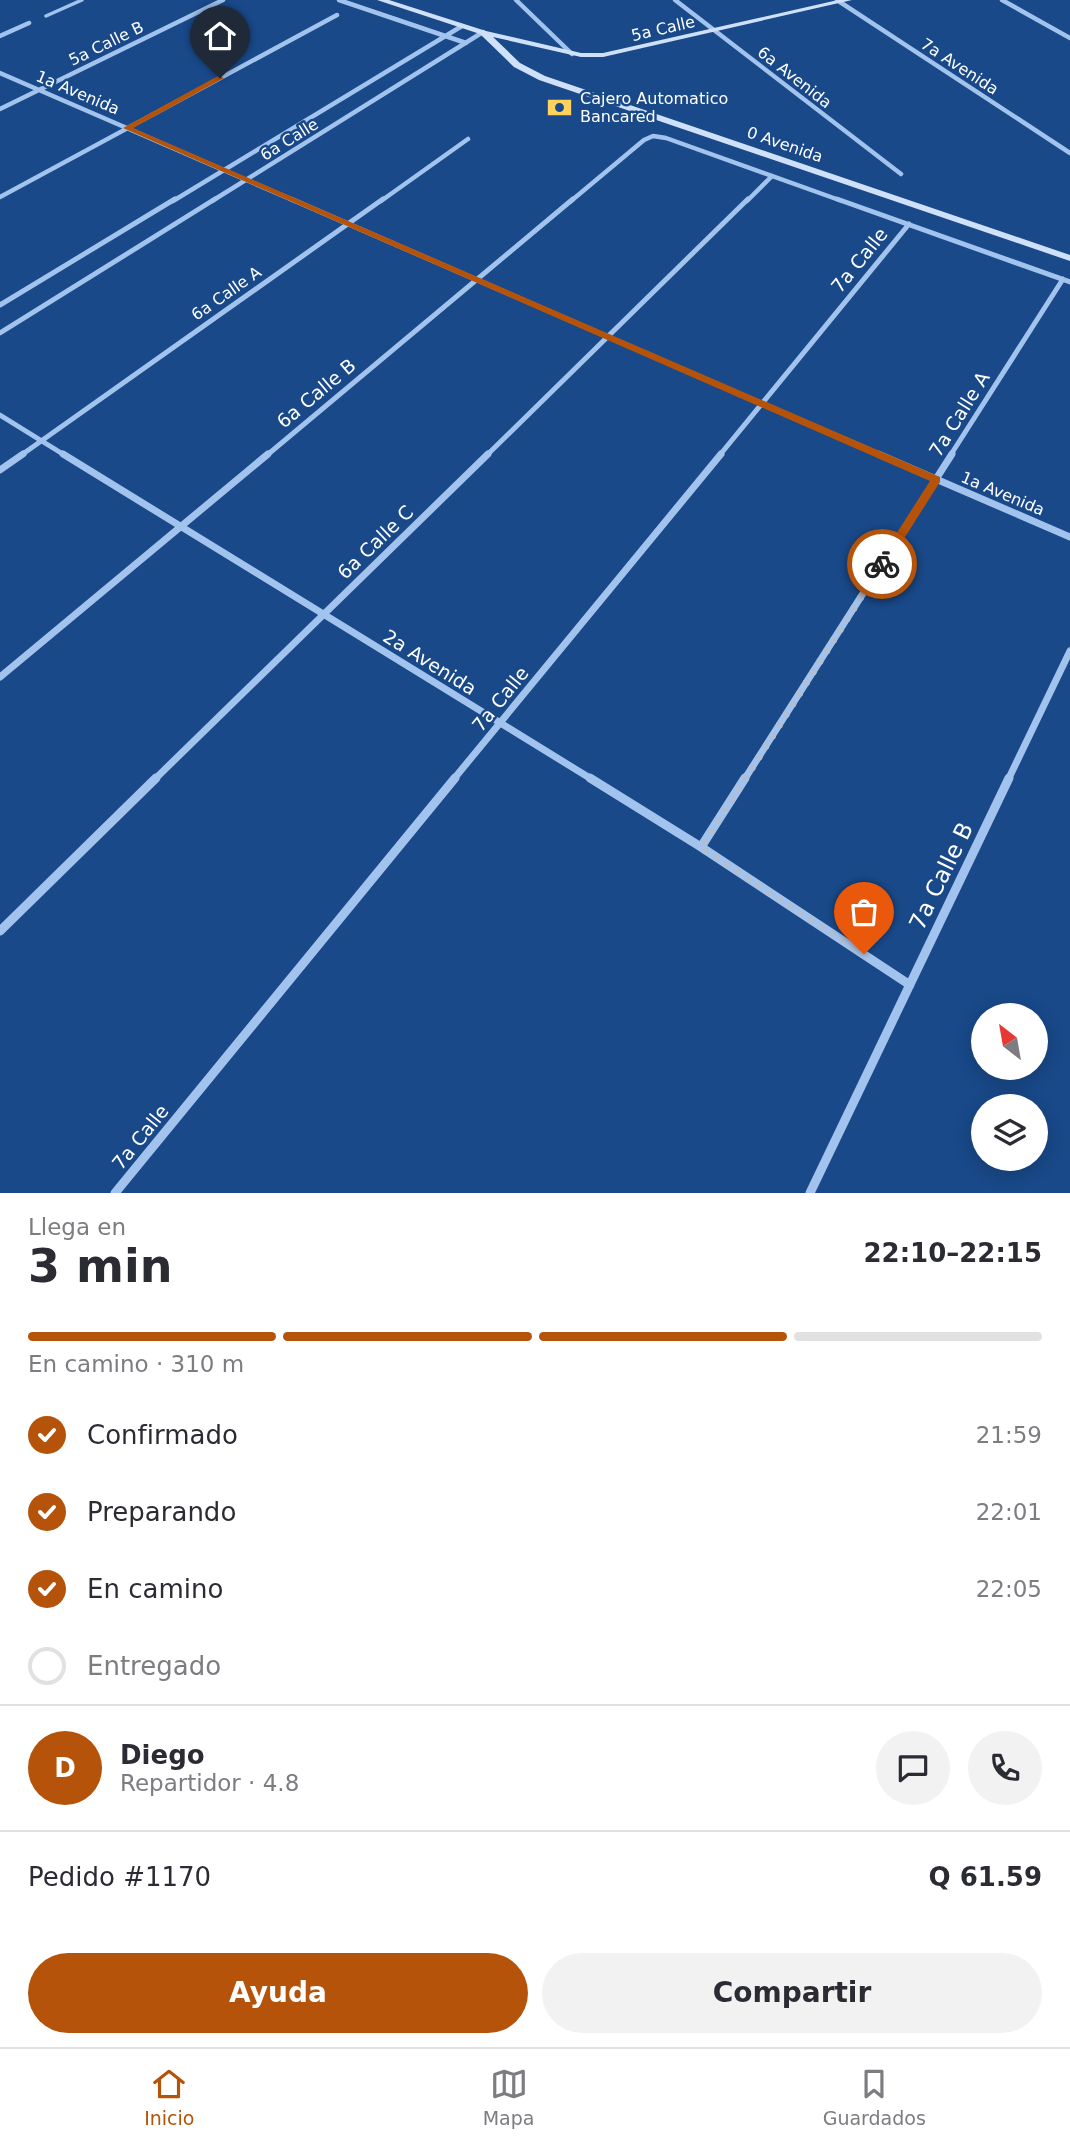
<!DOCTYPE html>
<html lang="es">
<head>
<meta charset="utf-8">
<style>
	:root { --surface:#fff; --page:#f2f2f3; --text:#2b2b33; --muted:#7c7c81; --line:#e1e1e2; --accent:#b45309 }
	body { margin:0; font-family:"DejaVu Sans",sans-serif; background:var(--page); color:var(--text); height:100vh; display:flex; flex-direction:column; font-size:26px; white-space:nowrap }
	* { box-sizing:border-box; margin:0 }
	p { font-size:23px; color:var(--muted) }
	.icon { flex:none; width:38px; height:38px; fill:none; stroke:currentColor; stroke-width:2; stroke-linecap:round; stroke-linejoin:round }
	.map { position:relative; height:1193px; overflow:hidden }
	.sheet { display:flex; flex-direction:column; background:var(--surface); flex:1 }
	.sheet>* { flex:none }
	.needle { width:46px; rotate:329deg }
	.tools { position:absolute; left:971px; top:1003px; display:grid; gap:14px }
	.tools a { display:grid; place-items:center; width:77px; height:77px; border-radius:50%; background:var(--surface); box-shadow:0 4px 18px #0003; font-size:35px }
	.pin { position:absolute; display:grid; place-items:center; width:60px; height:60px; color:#fff; margin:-72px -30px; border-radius:50% 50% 50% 0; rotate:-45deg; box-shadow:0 0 7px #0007 }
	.pin .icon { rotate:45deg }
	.courier { position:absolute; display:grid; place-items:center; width:70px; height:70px; margin:-35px; border:5px solid #b45309; border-radius:50%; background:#fff; color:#222; box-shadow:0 2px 9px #0007 }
	.head em { font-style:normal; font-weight:600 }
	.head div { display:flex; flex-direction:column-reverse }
	.head { display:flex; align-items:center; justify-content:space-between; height:119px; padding:0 28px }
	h1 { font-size:46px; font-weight:600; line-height:52px }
	.bar { display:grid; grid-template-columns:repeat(4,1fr); gap:10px 7px; align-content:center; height:84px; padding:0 28px }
	.bar i { height:9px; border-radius:5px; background:var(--line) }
	.bar .on { background:var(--accent) }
	.bar p { grid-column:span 4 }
	.line { display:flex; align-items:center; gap:18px; padding:0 28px; border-top:2px solid var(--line) }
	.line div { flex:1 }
	.round { display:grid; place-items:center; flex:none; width:74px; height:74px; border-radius:37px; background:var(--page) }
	ol { padding:0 28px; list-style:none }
	li { display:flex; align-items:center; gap:21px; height:77px }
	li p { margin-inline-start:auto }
	li .icon { padding:7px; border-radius:50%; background:var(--accent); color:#fff; stroke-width:4 }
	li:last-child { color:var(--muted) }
	li i { width:38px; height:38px; border:4px solid var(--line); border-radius:50% }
	.action { display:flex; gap:14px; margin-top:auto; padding:14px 28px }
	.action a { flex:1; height:80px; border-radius:42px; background:var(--accent); color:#fff; font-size:28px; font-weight:600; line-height:80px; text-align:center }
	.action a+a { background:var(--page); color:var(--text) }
	.tab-bar { display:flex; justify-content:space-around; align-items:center; height:98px; border-top:2px solid var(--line); background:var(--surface); font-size:19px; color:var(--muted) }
	.tab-bar a { display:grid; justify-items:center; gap:4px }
	.tab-bar .on { color:var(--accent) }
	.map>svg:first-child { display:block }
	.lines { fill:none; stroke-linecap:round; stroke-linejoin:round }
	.lane { stroke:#a2c3ed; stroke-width:3.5 }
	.street-far3 { stroke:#a2c3ed; stroke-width:4.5 }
	.street-far2 { stroke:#a2c3ed; stroke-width:5 }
	.street-far1 { stroke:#a2c3ed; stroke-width:7 }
	.street { stroke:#a2c3ed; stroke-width:9 }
	.secondary { fill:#cfe1f9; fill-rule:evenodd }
	.route { fill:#b45309 }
	.done { stroke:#aebfd6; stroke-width:7; stroke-dasharray:0 12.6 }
	.labels { text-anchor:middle; stroke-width:5; stroke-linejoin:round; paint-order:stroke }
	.far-street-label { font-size:16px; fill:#fff; stroke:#194989 }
	.far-poi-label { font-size:16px; fill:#fff; stroke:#194989; text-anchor:start }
	.street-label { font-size:19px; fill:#fff; stroke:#194989 }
	.near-street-label { font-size:23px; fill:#fff; stroke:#194989 }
</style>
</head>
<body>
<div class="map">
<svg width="1070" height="1193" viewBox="0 0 1070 1193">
	<rect width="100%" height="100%" fill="#194989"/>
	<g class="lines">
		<path class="lane" d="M46,16L82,0"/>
		<path class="street-far3" d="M339,0L466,43
			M516,0L572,54
			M675,0L901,174
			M837,0L1070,153
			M1002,0L1070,38
			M0,36L29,23
			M0,73L295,201
			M0,109L223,0
			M0,197L337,15
			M173,201L462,26
			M212,201L483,32
			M381,201L468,139
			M571,201L644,140L653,136L666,138L842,201
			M747,201L772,176"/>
		<path class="street-far2" d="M291,199L882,456
			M837,199L1070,282
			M0,305L175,199
			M0,333L215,199
			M0,415L66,456
			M20,456L383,199
			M266,456L573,199
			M486,456L748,199
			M719,456L909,224
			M950,456L1063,279"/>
		<path class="street-far1" d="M63,454L593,780
			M878,454L1070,537
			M0,470L23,454
			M0,677L268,454
			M154,780L488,454
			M453,780L721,454
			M744,780L952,454
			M1008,780L1070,651"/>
		<path class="street" d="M590,778L701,847L910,985
			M701,847L745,778
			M0,931L156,778
			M115,1193L455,778
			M810,1193L1009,778"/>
		<path class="secondary" d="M377,0H389L486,31L581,53H603L838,0H852L603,57H581L493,37L520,63L545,76L1070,255V261L539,80L514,67L480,34Z"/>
	</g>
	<path class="route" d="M218,76L224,78L133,128L940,477V482L886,567H879L877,564L930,481L123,128Z"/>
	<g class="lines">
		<path class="done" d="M864,954L701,848L882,564"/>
	</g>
	<defs>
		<symbol id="bank-bare" viewBox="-9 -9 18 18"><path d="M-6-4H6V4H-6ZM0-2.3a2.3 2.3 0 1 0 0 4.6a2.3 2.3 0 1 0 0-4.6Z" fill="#ffd25e" stroke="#194989" stroke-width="2.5" paint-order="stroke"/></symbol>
	</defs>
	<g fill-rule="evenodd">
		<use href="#bank-bare" x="542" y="90" width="35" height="35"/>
	</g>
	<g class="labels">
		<g class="far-street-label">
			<text transform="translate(663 28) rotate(-13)" y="6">5a Calle</text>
			<text transform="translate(106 43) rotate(-26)" y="6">5a Calle B</text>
			<text transform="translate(960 66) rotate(33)" y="6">7a Avenida</text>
			<text transform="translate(795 77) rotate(38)" y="6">6a Avenida</text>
			<text transform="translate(78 92) rotate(23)" y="6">1a Avenida</text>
			<text transform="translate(289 139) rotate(-32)" y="6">6a Calle</text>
			<text transform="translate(785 144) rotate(19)" y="6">0 Avenida</text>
			<text transform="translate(226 293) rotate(-35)" y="6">6a Calle A</text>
			<text transform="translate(1003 493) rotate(23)" y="6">1a Avenida</text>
		</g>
		<g class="far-poi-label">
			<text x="580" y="104">Cajero Automatico<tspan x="580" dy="18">Bancared</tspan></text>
		</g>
		<g class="street-label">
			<text transform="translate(859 260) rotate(-51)" y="7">7a Calle</text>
			<text transform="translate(316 393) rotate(-40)" y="7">6a Calle B</text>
			<text transform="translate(959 414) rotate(-58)" y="7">7a Calle A</text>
			<text transform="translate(375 542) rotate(-44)" y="7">6a Calle C</text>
			<text transform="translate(430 662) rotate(32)" y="7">2a Avenida</text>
			<text transform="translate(500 699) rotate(-51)" y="7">7a Calle</text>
			<text transform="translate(140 1137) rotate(-51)" y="7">7a Calle</text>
		</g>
		<g class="near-street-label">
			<text transform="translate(941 876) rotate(-64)" y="8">7a Calle B</text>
		</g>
	</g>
</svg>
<div class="tools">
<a><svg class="needle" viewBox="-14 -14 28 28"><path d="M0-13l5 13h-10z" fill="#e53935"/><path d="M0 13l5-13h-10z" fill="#7c7c81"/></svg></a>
<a><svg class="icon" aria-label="layers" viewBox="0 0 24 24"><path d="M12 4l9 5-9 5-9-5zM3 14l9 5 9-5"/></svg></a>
</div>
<div class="pin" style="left:864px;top:954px;background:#ea580c"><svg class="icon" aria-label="bag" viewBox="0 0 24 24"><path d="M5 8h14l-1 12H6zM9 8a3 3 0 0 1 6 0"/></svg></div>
<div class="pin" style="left:220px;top:78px;background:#1f2937"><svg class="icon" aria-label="home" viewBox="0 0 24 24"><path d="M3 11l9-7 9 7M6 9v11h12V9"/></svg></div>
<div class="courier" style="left:882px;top:564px"><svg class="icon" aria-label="bike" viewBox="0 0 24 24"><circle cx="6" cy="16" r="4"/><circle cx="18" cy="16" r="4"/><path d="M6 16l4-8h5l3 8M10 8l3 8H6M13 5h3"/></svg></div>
</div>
<section class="sheet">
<div class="head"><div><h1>3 min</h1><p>Llega en</p></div><em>22:10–22:15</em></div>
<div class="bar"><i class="on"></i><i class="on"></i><i class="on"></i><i></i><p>En camino · 310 m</p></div>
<ol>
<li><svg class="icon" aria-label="check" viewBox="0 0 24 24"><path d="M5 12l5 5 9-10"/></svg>Confirmado<p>21:59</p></li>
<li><svg class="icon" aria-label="check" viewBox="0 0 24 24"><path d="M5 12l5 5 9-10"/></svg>Preparando<p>22:01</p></li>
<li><svg class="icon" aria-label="check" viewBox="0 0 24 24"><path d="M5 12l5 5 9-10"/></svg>En camino<p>22:05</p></li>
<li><i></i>Entregado</li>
</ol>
<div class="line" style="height:126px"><b class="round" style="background:var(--accent);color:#fff">D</b><div><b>Diego</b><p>Repartidor · 4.8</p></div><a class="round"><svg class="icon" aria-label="chat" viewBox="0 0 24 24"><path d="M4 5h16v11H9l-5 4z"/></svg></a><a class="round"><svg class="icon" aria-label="phone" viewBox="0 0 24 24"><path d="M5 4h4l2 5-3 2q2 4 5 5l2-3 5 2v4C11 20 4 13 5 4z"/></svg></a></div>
<div class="line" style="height:91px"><div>Pedido #1170</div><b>Q 61.59</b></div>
<div class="action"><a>Ayuda</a><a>Compartir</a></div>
</section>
<nav class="tab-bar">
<a class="on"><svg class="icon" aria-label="home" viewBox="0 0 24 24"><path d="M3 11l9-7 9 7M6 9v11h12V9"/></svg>Inicio</a>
<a><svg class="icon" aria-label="map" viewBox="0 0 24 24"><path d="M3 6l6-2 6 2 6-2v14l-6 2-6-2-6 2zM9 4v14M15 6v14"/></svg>Mapa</a>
<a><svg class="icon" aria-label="saved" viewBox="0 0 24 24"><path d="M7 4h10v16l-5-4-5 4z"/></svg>Guardados</a>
</nav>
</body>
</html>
